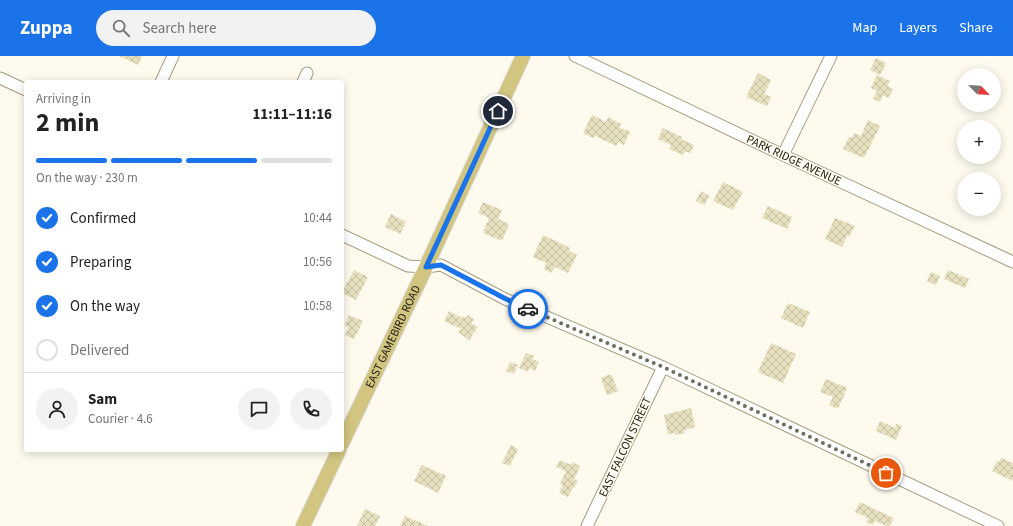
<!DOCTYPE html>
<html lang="en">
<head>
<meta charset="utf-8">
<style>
	:root { --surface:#fff; --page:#f2f2f2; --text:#222; --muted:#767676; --line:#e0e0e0; --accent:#1a73e8 }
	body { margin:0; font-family:"Source Sans 3",sans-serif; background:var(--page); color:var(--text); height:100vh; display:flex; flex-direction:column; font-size:15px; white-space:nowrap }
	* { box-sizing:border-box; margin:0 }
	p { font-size:13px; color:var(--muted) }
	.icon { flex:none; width:22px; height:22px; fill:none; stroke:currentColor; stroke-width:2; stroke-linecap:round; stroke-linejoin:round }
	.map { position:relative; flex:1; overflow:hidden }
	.panel { position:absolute; left:24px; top:24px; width:320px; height:372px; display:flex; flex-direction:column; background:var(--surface); border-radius:4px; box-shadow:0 2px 10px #0003 }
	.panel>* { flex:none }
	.needle { width:26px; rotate:115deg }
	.fabs { position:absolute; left:957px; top:12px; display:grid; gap:8px }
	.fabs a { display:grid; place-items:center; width:44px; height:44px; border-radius:50%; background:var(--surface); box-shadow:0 2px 10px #0003; font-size:20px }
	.pin { position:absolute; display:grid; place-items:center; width:34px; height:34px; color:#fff; margin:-17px; border:2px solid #fff; border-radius:50%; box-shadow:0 1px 4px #0007 }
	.courier { position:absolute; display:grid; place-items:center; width:40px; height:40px; margin:-20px; border:3px solid #1a73e8; border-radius:50%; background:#fff; color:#222; box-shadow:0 1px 5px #0007 }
	.headline em { font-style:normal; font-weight:700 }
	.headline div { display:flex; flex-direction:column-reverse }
	.headline { display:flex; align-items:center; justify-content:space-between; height:68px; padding:0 12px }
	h1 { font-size:26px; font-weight:700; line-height:30px }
	.bar { display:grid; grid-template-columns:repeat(4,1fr); gap:6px 4px; align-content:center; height:48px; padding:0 12px }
	.bar i { height:5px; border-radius:3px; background:var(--line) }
	.bar .selected { background:var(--accent) }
	.bar p { grid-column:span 4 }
	.line { display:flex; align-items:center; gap:10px; padding:0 12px; border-top:1px solid var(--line) }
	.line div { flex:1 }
	.round { display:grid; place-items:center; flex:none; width:42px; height:42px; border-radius:21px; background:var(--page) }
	ol { padding:0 12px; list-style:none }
	li { display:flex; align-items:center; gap:12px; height:44px }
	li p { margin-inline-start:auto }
	li .icon { padding:4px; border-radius:50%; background:var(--accent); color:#fff; stroke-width:4 }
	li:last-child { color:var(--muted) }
	li i { width:22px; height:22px; border:2px solid var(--line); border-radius:50% }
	header { display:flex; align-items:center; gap:24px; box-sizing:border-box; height:56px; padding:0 20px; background:var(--accent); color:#fff }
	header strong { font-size:19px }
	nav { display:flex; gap:22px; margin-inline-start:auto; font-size:14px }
	.search { width:280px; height:36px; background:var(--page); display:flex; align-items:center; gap:10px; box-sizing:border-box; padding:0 14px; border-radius:22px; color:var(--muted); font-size:15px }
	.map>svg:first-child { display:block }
	.building { fill:url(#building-cross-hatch) }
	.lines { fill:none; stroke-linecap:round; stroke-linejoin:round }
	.minor-casing { stroke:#a49e7f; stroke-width:13 }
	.major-casing { stroke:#dcdbd9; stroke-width:16 }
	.minor { stroke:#fff; stroke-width:11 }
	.major { stroke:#d1c580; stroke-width:14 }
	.done { stroke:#6f6d60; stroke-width:4; stroke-dasharray:0 7.2 }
	.route { stroke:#1a73e8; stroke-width:5 }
	.labels { text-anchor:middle; stroke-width:3; stroke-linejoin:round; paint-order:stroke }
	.street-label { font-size:12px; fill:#222014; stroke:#fefbee }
</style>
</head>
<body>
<header>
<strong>Zuppa</strong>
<div class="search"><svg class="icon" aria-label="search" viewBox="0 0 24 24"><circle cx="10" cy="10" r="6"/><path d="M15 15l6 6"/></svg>Search here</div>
<nav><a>Map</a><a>Layers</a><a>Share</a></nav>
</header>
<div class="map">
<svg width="1013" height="470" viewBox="0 0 1013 470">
	<defs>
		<pattern id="building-cross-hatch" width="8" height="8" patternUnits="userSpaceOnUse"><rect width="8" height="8" fill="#e6e0bf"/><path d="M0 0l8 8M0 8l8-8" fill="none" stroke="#c5c0a3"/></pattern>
	</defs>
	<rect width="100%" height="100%" fill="#fefbee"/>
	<path class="building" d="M119,0H142L138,9Z
		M876,2L886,7L880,19L870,14Z
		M758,17L771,24L764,38L771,41L767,50L746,41Z
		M877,19L890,25L887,30L893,33L888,42L883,39L880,46L873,43L877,35L871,32Z
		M592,59L606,66L608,61L621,68L619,71L630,76L624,89L618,86L616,90L595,80L593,82L583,77Z
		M868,64L880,70L864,102L843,93L849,81L852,82L854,77L861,80Z
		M663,72L682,81L681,83L694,89L690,97L685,95L683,99L669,93L671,89L658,83Z
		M723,126L743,136L733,154L713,145Z
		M701,135L709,140L705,149L696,145Z
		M483,146L502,154L498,163L509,168L502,185L483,177L489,162L478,157Z
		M768,150L792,161L787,173L762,162Z
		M391,158L406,166L400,178L385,171Z
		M835,162L855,170L849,181L847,180L842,191L825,183Z
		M543,179L570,192L569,195L577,199L568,217L555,211L551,217L544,213L546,207L533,201Z
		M354,214L368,221L356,244L342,237Z
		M948,214L969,223L965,232L944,223Z
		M931,216L940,220L936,229L927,225Z
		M788,247L810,256L803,272L781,262Z
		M449,255L462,262L463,260L466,262L468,259L474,263L471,267L478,271L469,284L458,276L461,273L444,265Z
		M349,259L363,265L354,283L345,279L349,271L345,269Z
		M771,287L796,298L783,327L758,316Z
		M526,297L534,300L532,303L539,306L535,315L529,312L528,316L519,312Z
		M510,306L518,309L514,318L506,315Z
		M611,318L618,335L607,339L601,322Z
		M826,323L847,332L838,353L829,349L833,341L820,336Z
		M691,352L695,371L684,374L685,377L675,379V377L668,378L664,359Z
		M880,365L895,372L896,368L902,370L896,384L876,375Z
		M511,389L518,393L510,410L502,407Z
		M1001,402L1013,407V425L992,415L997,405L999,406Z
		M560,404L571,409L572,406L580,410L574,424L578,425L574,432H573L568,441L559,437L563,429L560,428L566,415L556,411Z
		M422,409L446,420L438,437L414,425Z
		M860,446L885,458L894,462L890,470H887L875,465L873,469L866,466L868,462L855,456Z
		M365,453L380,460L375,470H357Z
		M405,460L428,470H400Z"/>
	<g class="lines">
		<defs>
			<path id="minor" d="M575,0L783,99L1013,206
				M0,22L26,34
				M161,26L173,0
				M303,26L307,17
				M783,99L831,0
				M342,179L408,210L426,211L441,209L505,243L663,311L998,470
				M587,470L663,311"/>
			<g id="major">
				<path id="s1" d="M342,387L426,211L523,0"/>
				<path d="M303,470L339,394"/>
			</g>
		</defs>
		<use href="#minor" class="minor-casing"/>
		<use href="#major" class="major-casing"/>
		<use href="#minor" class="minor"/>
		<use href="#major" class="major"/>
	</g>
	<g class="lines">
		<path class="done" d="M528,253L663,311L886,417"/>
		<path class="route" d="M498,55L426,211L441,209L506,243L528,253"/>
	</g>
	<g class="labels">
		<g class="street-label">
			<text transform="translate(794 104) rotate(25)" y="4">PARK RIDGE AVENUE</text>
			<text dy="4" stroke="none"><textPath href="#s1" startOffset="118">EAST GAMEBIRD ROAD</textPath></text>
			<text transform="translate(625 391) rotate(-65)" y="4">EAST FALCON STREET</text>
		</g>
	</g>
</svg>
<div class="fabs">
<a><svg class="needle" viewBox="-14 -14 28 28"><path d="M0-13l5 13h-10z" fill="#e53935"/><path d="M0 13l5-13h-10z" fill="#767676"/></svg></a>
<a>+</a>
<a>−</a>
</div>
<div class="pin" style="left:886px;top:417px;background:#ea580c"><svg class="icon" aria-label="bag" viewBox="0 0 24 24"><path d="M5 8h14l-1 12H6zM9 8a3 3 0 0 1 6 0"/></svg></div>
<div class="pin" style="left:498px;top:55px;background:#1f2937"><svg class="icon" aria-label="home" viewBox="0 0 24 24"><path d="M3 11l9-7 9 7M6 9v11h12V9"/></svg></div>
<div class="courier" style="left:528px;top:253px"><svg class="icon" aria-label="car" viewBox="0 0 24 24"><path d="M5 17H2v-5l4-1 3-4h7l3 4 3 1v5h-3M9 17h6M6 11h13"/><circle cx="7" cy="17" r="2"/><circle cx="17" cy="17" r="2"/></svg></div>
<section class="panel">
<div class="headline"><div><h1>2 min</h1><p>Arriving in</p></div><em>11:11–11:16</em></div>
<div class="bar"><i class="selected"></i><i class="selected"></i><i class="selected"></i><i></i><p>On the way · 230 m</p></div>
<ol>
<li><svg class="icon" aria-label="check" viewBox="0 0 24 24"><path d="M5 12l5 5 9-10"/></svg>Confirmed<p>10:44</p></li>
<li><svg class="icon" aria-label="check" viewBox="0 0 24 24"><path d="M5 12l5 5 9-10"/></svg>Preparing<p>10:56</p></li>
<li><svg class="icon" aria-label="check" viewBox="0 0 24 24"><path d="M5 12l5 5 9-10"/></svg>On the way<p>10:58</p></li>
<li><i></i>Delivered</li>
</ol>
<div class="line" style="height:72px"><a class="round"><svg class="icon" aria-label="person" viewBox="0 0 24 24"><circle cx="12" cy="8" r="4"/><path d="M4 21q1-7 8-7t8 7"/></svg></a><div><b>Sam</b><p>Courier · 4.6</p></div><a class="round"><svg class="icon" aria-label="chat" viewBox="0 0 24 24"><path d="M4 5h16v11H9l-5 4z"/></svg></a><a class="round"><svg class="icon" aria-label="phone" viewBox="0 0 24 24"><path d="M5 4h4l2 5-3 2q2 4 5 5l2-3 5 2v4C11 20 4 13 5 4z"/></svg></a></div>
</section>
</div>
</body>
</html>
